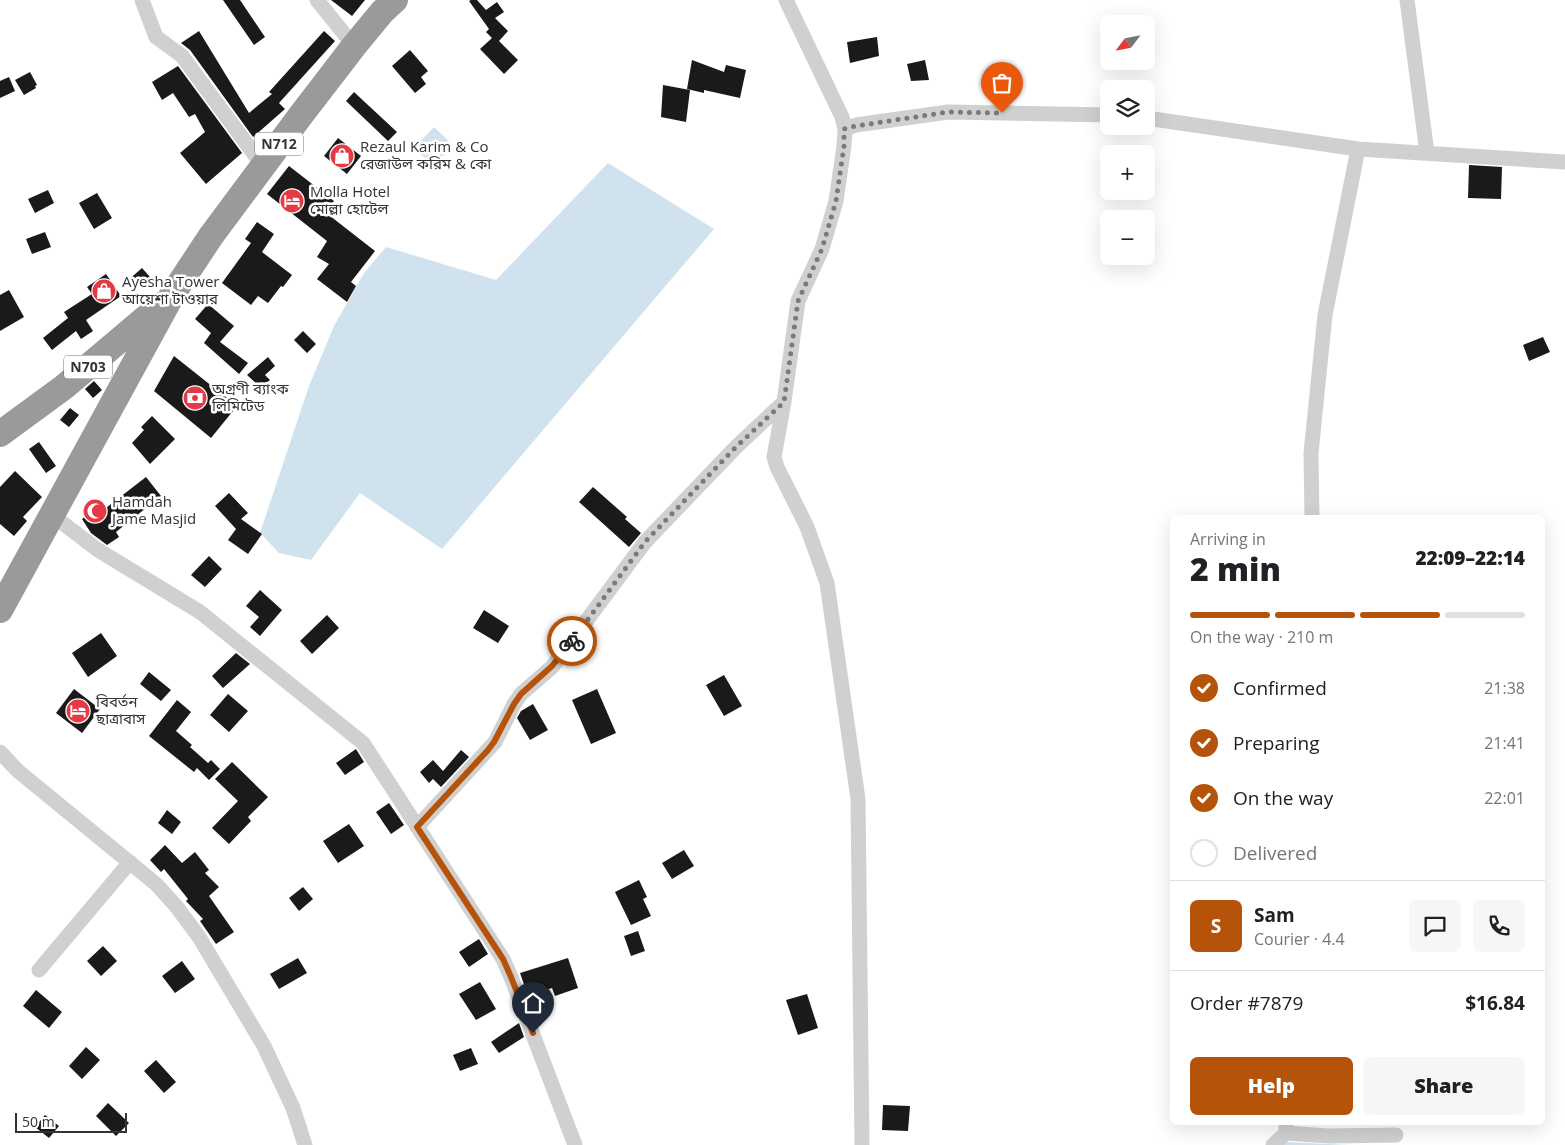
<!DOCTYPE html>
<html lang="en">
<head>
<meta charset="utf-8">
<style>
	:root { --surface:#fff; --page:#f6f6f6; --text:#202124; --muted:#757577; --line:#e0e0e0; --accent:#b45309 }
	body { margin:0; font-family:"Open Sans","Noto Sans Bengali",sans-serif; background:var(--page); color:var(--text); height:100vh; display:flex; flex-direction:column; font-size:19px; white-space:nowrap }
	* { box-sizing:border-box; margin:0 }
	p { font-size:16px; color:var(--muted) }
	.icon { flex:none; width:28px; height:28px; fill:none; stroke:currentColor; stroke-width:2; stroke-linecap:round; stroke-linejoin:round }
	.map { position:relative; flex:1; overflow:hidden }
	.sheet { position:absolute; left:1170px; top:515px; width:375px; height:610px; display:flex; flex-direction:column; background:var(--surface); border-radius:8px; box-shadow:0 5px 20px #0002 }
	.sheet>* { flex:none }
	.needle { width:32px; rotate:238deg }
	.fabs { position:absolute; left:1100px; top:15px; display:grid; gap:10px }
	.fabs a { display:grid; place-items:center; width:55px; height:55px; border-radius:8px; background:var(--surface); box-shadow:0 5px 20px #0002; font-size:25px }
	.scale { position:absolute; left:15px; bottom:12px; width:112px; box-sizing:border-box; padding-left:5px; border:2px solid #333; border-top:0; font-size:14px; line-height:18px; white-space:nowrap; color:#333; -webkit-text-stroke:4px #fff; paint-order:stroke }
	.pin { position:absolute; display:grid; place-items:center; width:42px; height:42px; color:#fff; margin:-51px -21px; border-radius:50% 50% 50% 0; rotate:-45deg; box-shadow:0 0 5px #0007 }
	.pin .icon { rotate:45deg }
	.courier { position:absolute; display:grid; place-items:center; width:50px; height:50px; margin:-25px; border:4px solid #b45309; border-radius:50%; background:#fff; color:#222; box-shadow:0 1px 6px #0007 }
	.overview em { font-style:normal; font-weight:800 }
	.overview div { display:flex; flex-direction:column-reverse }
	.overview { display:flex; align-items:center; justify-content:space-between; height:85px; padding:0 20px }
	h1 { font-size:32px; font-weight:800; line-height:38px }
	.bar { display:grid; grid-template-columns:repeat(4,1fr); gap:8px 5px; align-content:center; height:60px; padding:0 20px }
	.bar i { height:6px; border-radius:4px; background:var(--line) }
	.bar .selected { background:var(--accent) }
	.bar p { grid-column:span 4 }
	.line { display:flex; align-items:center; gap:12px; padding:0 20px; border-top:1px solid var(--line) }
	.line div { flex:1 }
	.round { display:grid; place-items:center; flex:none; width:52px; height:52px; border-radius:8px; background:var(--page) }
	ol { padding:0 20px; list-style:none }
	li { display:flex; align-items:center; gap:15px; height:55px }
	li p { margin-inline-start:auto }
	li .icon { padding:5px; border-radius:50%; background:var(--accent); color:#fff; stroke-width:4 }
	li:last-child { color:var(--muted) }
	li i { width:28px; height:28px; border:2px solid var(--line); border-radius:50% }
	.action { display:flex; gap:10px; margin-top:auto; padding:10px 20px }
	.action a { flex:1; height:58px; border-radius:8px; background:var(--accent); color:#fff; font-size:20px; font-weight:800; line-height:58px; text-align:center }
	.action a+a { background:var(--page); color:var(--text) }
	.map>svg:first-child { display:block }
	.water { fill:#cfe2ee }
	.building { fill:#1a1a1a }
	.lines { fill:none; stroke-linecap:round; stroke-linejoin:round }
	.street { stroke:#d0d0d0; stroke-width:15 }
	.highway { stroke:#9a9a9a; stroke-width:26 }
	.done { stroke:#7a7a7a; stroke-width:5; stroke-dasharray:0 9 }
	.route { stroke:#b45309; stroke-width:6 }
	.labels { text-anchor:middle; stroke-width:5; stroke-linejoin:round; paint-order:stroke }
	.shield { fill:#fff; stroke:#707070; stroke-width:1 }
	.shield-label { font-size:14px; font-weight:bold; fill:#333 }
	.poi-label { font-size:15px; fill:#333; stroke:#fff; text-anchor:start }
</style>
</head>
<body>
<div class="map">
<svg width="1565" height="1145" viewBox="0 0 1565 1145">
	<rect width="100%" height="100%" fill="#fff"/>
	<path class="water" d="M434,127L453,145L433,166L414,148Z
		M608,163L714,229L442,549L360,493L311,560L279,553L260,533L309,386L334,326L364,273L386,247L496,280Z
		M1283,1142L1349,1145H1283Z"/>
	<path class="building" d="M223,0H240L265,37L254,45Z
		M331,0H365L352,16Z
		M471,0H477L486,10L497,2L504,12L495,18L508,31L499,41L518,60L504,74L480,49L492,38L486,32L489,29L469,1Z
		M199,31L249,113L272,94L269,92L324,31L335,41L279,103L285,109L253,137L190,50L181,43Z
		M877,37L879,56L850,63L847,42Z
		M410,50L428,71L421,77L426,84L415,93L392,66Z
		M692,60L724,72L726,65L746,70L740,98L704,90V93L687,89Z
		M925,60L929,80L911,81L907,64Z
		M178,66L242,153L206,184L180,153L205,132L195,114L189,117L173,93L162,100L152,82Z
		M30,72L37,85L35,86L36,88L24,95L15,80Z
		M9,77L15,91L0,98V81Z
		M663,85L690,90L686,122L661,117Z
		M354,92L397,132L388,141L346,101Z
		M338,138L361,156L347,174L324,156Z
		M1469,165L1502,167L1501,199L1468,198Z
		M289,166L334,201L325,212L375,251L351,282L356,286L347,302L317,279L329,264L317,257L327,241L267,194Z
		M48,190L54,203L35,213L28,199Z
		M97,193L112,218L94,229L79,203Z
		M257,222L274,234L262,252L292,275L283,287L281,286L268,303L258,296L251,305L222,283L251,243L245,239Z
		M45,232L51,247L32,254L26,239Z
		M142,268L150,277L134,291L126,282Z
		M106,274L121,296L86,320L93,331L81,339L76,331L52,350L43,338L68,318L64,312L92,294L87,287Z
		M9,290L24,317L0,331V295Z
		M208,304L234,326L220,342L248,363L239,374L204,343L211,333L195,319Z
		M303,331L316,344L307,353L294,340Z
		M1543,337L1550,352L1529,361L1523,345Z
		M174,356L237,406L211,438L154,391Z
		M268,357L275,366L265,375L270,380L261,388L247,375Z
		M94,381L102,390L93,398L85,389Z
		M70,408L79,415L69,427L60,420Z
		M152,416L175,439L150,464L132,443L144,430L141,427Z
		M39,442L56,466L46,473L29,449Z
		M15,471L42,497L23,517L27,521L14,536L0,524V487Z
		M146,477L161,496L116,532L119,537L107,545L91,533L82,519L100,507L102,511Z
		M593,487L627,517L625,519L641,533L629,547L579,502Z
		M229,493L248,513L241,519L262,534L248,554L228,540L236,529L215,506Z
		M209,556L222,569L205,587L191,575Z
		M260,590L282,610L260,636L250,627L259,617L246,606Z
		M484,610L509,626L498,643L473,628Z
		M327,615L339,628L312,654L300,641Z
		M101,633L117,656L88,677L72,653Z
		M236,653L250,664L223,688L212,676Z
		M149,672L171,690L161,701L140,684Z
		M724,675L742,706L724,716L706,685Z
		M74,689L100,709L82,733L56,713Z
		M597,689L616,733L591,744L572,700Z
		M228,694L248,711L229,732L210,715Z
		M177,700L191,712L176,731L192,745L190,747L208,763L211,760L220,769L209,780L197,768L194,772L149,736Z
		M533,704L548,730L530,740L517,718L521,711Z
		M356,749L364,762L345,775L336,763Z
		M461,750L469,757L441,787L433,779L429,783L420,772L433,760L443,771Z
		M232,762L268,797L248,817L251,821L229,844L212,828L238,801L215,779Z
		M389,803L404,825L391,834L376,812Z
		M167,810L181,822L172,834L158,823Z
		M349,824L364,846L338,863L323,841Z
		M165,845L182,863L195,852L209,870L205,873L219,887L209,896L234,932L216,944L200,921L203,919L186,901L188,899L164,869L161,872L150,860Z
		M684,850L694,866L672,879L662,863Z
		M639,880L647,897L643,899L651,916L631,925L615,892Z
		M303,887L313,899L299,911L289,898Z
		M638,931L645,951L631,956L624,936Z
		M479,939L488,954L469,967L459,952Z
		M103,946L117,961L101,976L87,961Z
		M298,958L307,973L279,989L270,974Z
		M568,958L578,988L555,996L552,988L528,996L520,973Z
		M182,961L195,979L175,993L162,976Z
		M480,982L496,1009L476,1020L459,994Z
		M36,990L62,1012L49,1028L23,1006Z
		M807,994L818,1028L798,1035L786,1000Z
		M519,1023L524,1037L499,1053L491,1042Z
		M86,1047L100,1060L82,1079L69,1066Z
		M471,1048L478,1064L460,1071L453,1055Z
		M156,1060L176,1082L164,1093L144,1071Z
		M108,1103L129,1123L116,1136L96,1116Z
		M883,1105L910,1106L908,1131L882,1130Z
		M45,1115L59,1126L49,1138L35,1127Z"/>
	<g class="lines">
		<path class="street" d="M142,0L156,37L182,56L263,166
			M317,0L354,46
			M786,0L842,117L845,129L856,125L948,112L1109,115
			M1407,0L1427,153
			M1146,118L1358,149L1565,162
			M845,129L844,146L836,201L822,249L798,301L784,402L774,457L777,467L807,527L827,583L858,799L862,1145
			M52,515L98,550L200,612L358,739L363,743L503,959L511,977L575,1145
			M1312,518L1311,453L1325,315L1358,149
			M0,752L18,771L156,884L176,906L199,937L264,1046L293,1108L305,1145
			M417,827L495,742L514,704L521,694L552,667L645,542L736,447L784,402
			M39,970L130,862
			M1286,1133L1328,1136L1396,1135
			M1273,1145L1286,1133V1124"/>
		<path class="highway" d="M0,434L64,387L161,305
			M0,610L172,295L211,236L301,115L354,46L382,12L395,0"/>
	</g>
	<g class="lines">
		<path class="done" d="M572,641L645,542L736,447L784,402L798,301L822,249L836,201L844,146V129L856,126L948,112L1002,113"/>
		<path class="route" d="M533,1033L511,977L503,959L417,827L488,750L494,742L514,704L521,694L552,666L572,641"/>
	</g>
	<defs>
		<symbol id="shop-disc" viewBox="-11 -11 22 22"><circle r="9.5" fill="#e63946" stroke="#fff"/><path d="M-5-2.5h2.3a2.7 3.5 0 0 1 5.4 0H5L5.5 6h-11ZM-1.5-2.5h3a1.5 2.3 0 0 0-3 0Z" fill="#fff"/></symbol>
		<symbol id="hotel-disc" viewBox="-11 -11 22 22"><circle r="9.5" fill="#e63946" stroke="#fff"/><path d="M-6-4.5h1.5V1H6V5H4.5V3h-9V5H-6ZM-4 0a1.8 1.8 0 1 1 3.6 0ZM.5 0V-2.5h3Q6-2.5 6 0Z" fill="#fff"/></symbol>
		<symbol id="bank-disc" viewBox="-11 -11 22 22"><circle r="9.5" fill="#e63946" stroke="#fff"/><path d="M-6-4H6V4H-6ZM0-2.3a2.3 2.3 0 1 0 0 4.6a2.3 2.3 0 1 0 0-4.6Z" fill="#fff"/></symbol>
		<symbol id="mosque-disc" viewBox="-11 -11 22 22"><circle r="9.5" fill="#e63946" stroke="#fff"/><path d="M3.5-4.9A6 6 0 1 0 3.5 4.9A5 5 0 1 1 3.5-4.9Z" fill="#fff"/></symbol>
	</defs>
	<g fill-rule="evenodd">
		<use href="#shop-disc" x="328" y="142" width="28" height="28"/>
		<use href="#hotel-disc" x="278" y="187" width="28" height="28"/>
		<use href="#shop-disc" x="90" y="277" width="28" height="28"/>
		<use href="#bank-disc" x="181" y="384" width="28" height="28"/>
		<use href="#mosque-disc" x="81" y="497" width="28" height="28"/>
		<use href="#hotel-disc" x="64" y="697" width="28" height="28"/>
	</g>
	<g class="labels">
		<g class="shield">
			<rect x="255" y="132.5" width="48" height="23" rx="4"/>
			<rect x="64" y="355.5" width="48" height="23" rx="4"/>
		</g>
		<g class="shield-label">
			<text x="279" y="149">N712</text>
			<text x="88" y="372">N703</text>
		</g>
		<g class="poi-label">
			<text x="360" y="152">Rezaul Karim &amp; Co<tspan x="360" dy="17">রেজাউল করিম &amp; কো</tspan></text>
			<text x="310" y="197">Molla Hotel<tspan x="310" dy="17">মোল্লা হোটেল</tspan></text>
			<text x="122" y="287">Ayesha Tower<tspan x="122" dy="17">আয়েশা টাওয়ার</tspan></text>
			<text x="212" y="394">অগ্রণী ব্যাংক<tspan x="212" dy="17">লিমিটেড</tspan></text>
			<text x="112" y="507">Hamdah<tspan x="112" dy="17">Jame Masjid</tspan></text>
			<text x="96" y="707">বিবর্তন<tspan x="96" dy="17">ছাত্রাবাস</tspan></text>
		</g>
	</g>
</svg>
<div class="fabs">
<a><svg class="needle" viewBox="-14 -14 28 28"><path d="M0-13l5 13h-10z" fill="#e53935"/><path d="M0 13l5-13h-10z" fill="#757577"/></svg></a>
<a><svg class="icon" aria-label="layers" viewBox="0 0 24 24"><path d="M12 4l9 5-9 5-9-5zM3 14l9 5 9-5"/></svg></a>
<a>+</a>
<a>−</a>
</div>
<div class="scale">50 m</div>
<div class="pin" style="left:1002px;top:113px;background:#ea580c"><svg class="icon" aria-label="bag" viewBox="0 0 24 24"><path d="M5 8h14l-1 12H6zM9 8a3 3 0 0 1 6 0"/></svg></div>
<div class="pin" style="left:533px;top:1033px;background:#1f2937"><svg class="icon" aria-label="home" viewBox="0 0 24 24"><path d="M3 11l9-7 9 7M6 9v11h12V9"/></svg></div>
<div class="courier" style="left:572px;top:641px"><svg class="icon" aria-label="bike" viewBox="0 0 24 24"><circle cx="6" cy="16" r="4"/><circle cx="18" cy="16" r="4"/><path d="M6 16l4-8h5l3 8M10 8l3 8H6M13 5h3"/></svg></div>
<section class="sheet">
<div class="overview"><div><h1>2 min</h1><p>Arriving in</p></div><em>22:09–22:14</em></div>
<div class="bar"><i class="selected"></i><i class="selected"></i><i class="selected"></i><i></i><p>On the way · 210 m</p></div>
<ol>
<li><svg class="icon" aria-label="check" viewBox="0 0 24 24"><path d="M5 12l5 5 9-10"/></svg>Confirmed<p>21:38</p></li>
<li><svg class="icon" aria-label="check" viewBox="0 0 24 24"><path d="M5 12l5 5 9-10"/></svg>Preparing<p>21:41</p></li>
<li><svg class="icon" aria-label="check" viewBox="0 0 24 24"><path d="M5 12l5 5 9-10"/></svg>On the way<p>22:01</p></li>
<li><i></i>Delivered</li>
</ol>
<div class="line" style="height:90px"><b class="round" style="background:var(--accent);color:#fff">S</b><div><b>Sam</b><p>Courier · 4.4</p></div><a class="round"><svg class="icon" aria-label="chat" viewBox="0 0 24 24"><path d="M4 5h16v11H9l-5 4z"/></svg></a><a class="round"><svg class="icon" aria-label="phone" viewBox="0 0 24 24"><path d="M5 4h4l2 5-3 2q2 4 5 5l2-3 5 2v4C11 20 4 13 5 4z"/></svg></a></div>
<div class="line" style="height:65px"><div>Order #7879</div><b>$16.84</b></div>
<div class="action"><a>Help</a><a>Share</a></div>
</section>
</div>
</body>
</html>
